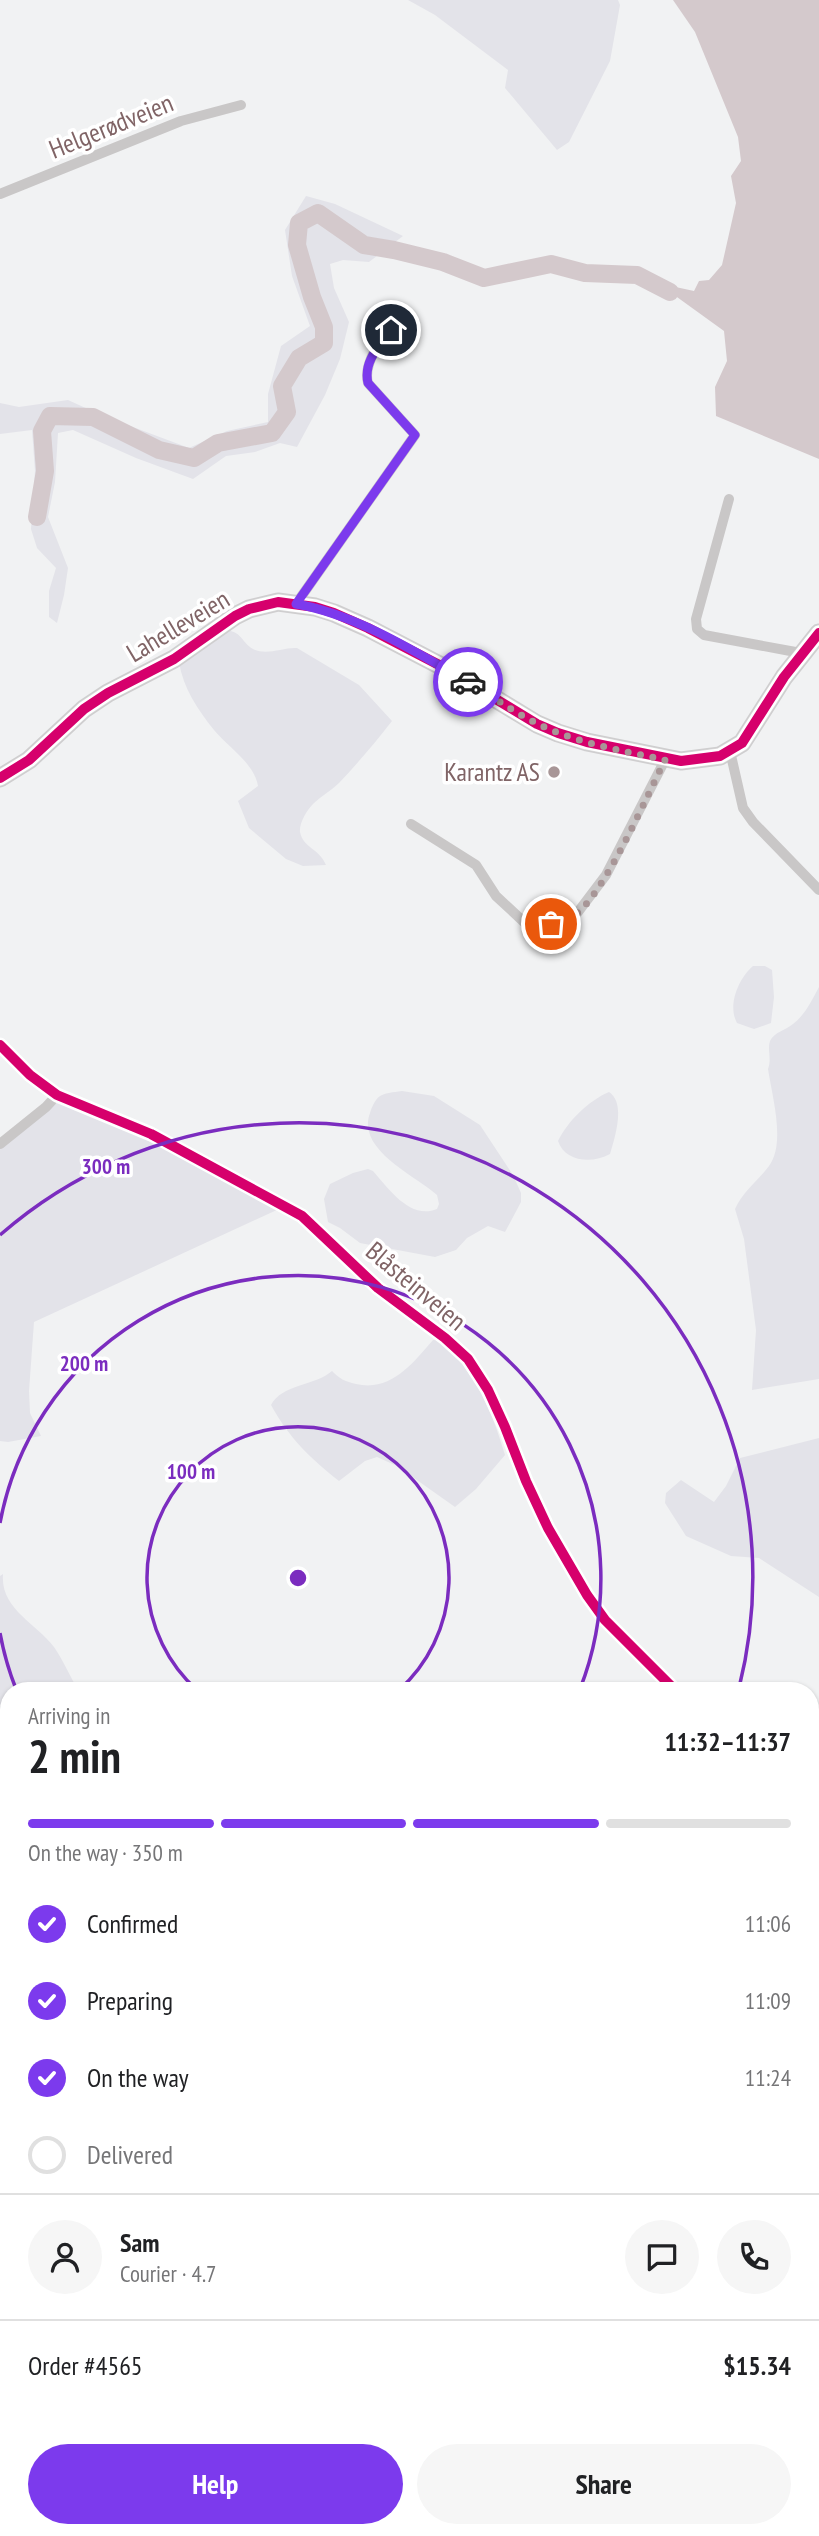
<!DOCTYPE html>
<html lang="en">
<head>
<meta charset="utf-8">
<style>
	:root { --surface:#fff; --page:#f6f6f6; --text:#202124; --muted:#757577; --line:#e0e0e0; --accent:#7c3aed }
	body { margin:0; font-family:"PT Sans Narrow",sans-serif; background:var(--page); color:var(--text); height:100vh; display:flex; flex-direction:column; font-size:26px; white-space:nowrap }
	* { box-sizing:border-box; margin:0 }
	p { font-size:23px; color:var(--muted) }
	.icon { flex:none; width:38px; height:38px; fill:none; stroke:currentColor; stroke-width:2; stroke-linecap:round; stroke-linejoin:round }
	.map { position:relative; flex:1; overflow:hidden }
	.drawer { position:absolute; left:0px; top:1682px; width:819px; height:856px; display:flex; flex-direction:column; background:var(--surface); border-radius:28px 28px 0 0; box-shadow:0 2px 5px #0004 }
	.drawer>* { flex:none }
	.pin { position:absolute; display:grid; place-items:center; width:60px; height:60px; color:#fff; margin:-30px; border:4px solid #fff; border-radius:50%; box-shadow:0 2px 7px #0007 }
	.courier { position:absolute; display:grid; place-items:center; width:70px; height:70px; margin:-35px; border:5px solid #7c3aed; border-radius:50%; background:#fff; color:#222; box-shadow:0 2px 9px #0007 }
	.head em { font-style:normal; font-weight:700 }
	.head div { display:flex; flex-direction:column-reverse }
	.head { display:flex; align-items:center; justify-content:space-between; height:119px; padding:0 28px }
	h1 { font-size:46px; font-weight:700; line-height:52px }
	.bar { display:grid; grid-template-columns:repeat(4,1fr); gap:10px 7px; align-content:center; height:84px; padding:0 28px }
	.bar i { height:9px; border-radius:5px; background:var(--line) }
	.bar .on { background:var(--accent) }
	.bar p { grid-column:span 4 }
	.line { display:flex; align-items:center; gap:18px; padding:0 28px; border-top:2px solid var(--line) }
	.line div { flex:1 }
	.round { display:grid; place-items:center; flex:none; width:74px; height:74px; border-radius:37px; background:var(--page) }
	ol { padding:0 28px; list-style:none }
	li { display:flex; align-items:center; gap:21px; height:77px }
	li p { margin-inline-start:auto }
	li .icon { padding:7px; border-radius:50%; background:var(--accent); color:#fff; stroke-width:4 }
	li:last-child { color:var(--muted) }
	li i { width:38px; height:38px; border:4px solid var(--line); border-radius:50% }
	.action { display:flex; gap:14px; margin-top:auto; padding:14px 28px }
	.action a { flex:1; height:80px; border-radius:42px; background:var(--accent); color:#fff; font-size:28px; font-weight:700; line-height:80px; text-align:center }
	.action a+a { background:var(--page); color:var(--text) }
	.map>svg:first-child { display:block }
	.green { fill:#e3e3e9 }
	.water { fill:#d4c9cc }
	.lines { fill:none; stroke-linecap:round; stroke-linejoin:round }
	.river { stroke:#d4c9cc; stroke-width:18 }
	.secondary-casing { stroke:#cfcecf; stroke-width:19 }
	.street { stroke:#c9c7c7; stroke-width:10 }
	.secondary { stroke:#ddd; stroke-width:16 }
	.cycleway-casing { stroke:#fff; stroke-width:15 }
	.cycleway { stroke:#d6006c; stroke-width:10 }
	.done { stroke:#a89697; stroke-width:7; stroke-dasharray:0 12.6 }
	.route { stroke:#7c3aed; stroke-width:9 }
	.ring { fill:none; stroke:#7b2cbf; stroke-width:3.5 }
	.poi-dot { fill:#a89697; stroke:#fff; stroke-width:2.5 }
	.labels { text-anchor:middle; stroke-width:7; stroke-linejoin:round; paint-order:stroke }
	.street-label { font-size:26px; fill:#806466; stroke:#fff }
	.poi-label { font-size:26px; fill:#806466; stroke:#fff; text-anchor:end }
	.centre { fill:#7b2cbf; stroke:#fff; stroke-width:3.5 }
	.ring-label { font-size:21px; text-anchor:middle; font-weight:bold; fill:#7b2cbf; stroke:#fff; stroke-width:7; stroke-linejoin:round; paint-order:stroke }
</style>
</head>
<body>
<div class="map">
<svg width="819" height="2536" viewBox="0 0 819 2536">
	<rect width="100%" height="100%" fill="#f1f2f3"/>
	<path class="green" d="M408,0H618L620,5L610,61L569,142L557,150L505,88L508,70L435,15Z
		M306,196L335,204L403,236L369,262L343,260L330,264L334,288L349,322L340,359L325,395L297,447L280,443L255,452L226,456L193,479L136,458L73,430L58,433L55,482L48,517L68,568L64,595L57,623L49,617V591L56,568L37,548L31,529L35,471L32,430L0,434V403L19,407L68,400L101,415L189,448L227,431L268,422V394L281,346L310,326L292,276L285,230Z
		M227,630C243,633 241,642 253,649C267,656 283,647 297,648L359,685L392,721C375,743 357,764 339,783C331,791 321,796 313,804C307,810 299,823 300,832C303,848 319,848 326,865L303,866L286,859L249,828L238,801L258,786C254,763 229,748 214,730C198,710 183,688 179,662Z
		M753,966H765L772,970L774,997L771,1023L754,1029L737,1023C727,1005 739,978 753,966Z
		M819,987V1379L752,1390L756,1330L744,1239L735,1209C743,1191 758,1181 769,1166C786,1143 772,1096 768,1069C772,1059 767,1049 770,1041C774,1032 786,1030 793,1024C805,1015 812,1000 819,987Z
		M402,1091L434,1096L480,1125L513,1175L521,1193V1202L505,1232L488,1226L467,1238L456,1250L435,1257L360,1243L340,1228L328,1222L324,1199L330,1184L353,1173L368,1169L373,1171C389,1189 410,1220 437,1209L439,1204L437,1195C416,1176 356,1150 370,1113C377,1092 383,1094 402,1091Z
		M609,1092C626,1103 615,1137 610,1154C592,1164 565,1162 558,1141C568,1121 588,1101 609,1092Z
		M64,1100L163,1145L279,1209L34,1322L29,1391L30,1413L41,1436L8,1442L0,1441V1149L41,1111Z
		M439,1339C475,1373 491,1407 505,1455L476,1489L455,1507L397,1466L377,1457L365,1461L339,1481C310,1458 289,1438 271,1405C282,1384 315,1386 332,1371C340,1379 344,1381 356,1384C391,1392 412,1364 433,1340Z
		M819,1438V1597L759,1558L731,1556L686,1536L665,1503L666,1493L681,1480L714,1502L726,1486L740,1458Z
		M3,1574C0,1609 36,1623 54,1647C63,1660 70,1676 78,1690H9V2238L0,2242V1576Z
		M819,1909V2024L810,2026V1929Z
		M9,2474V2529H349L368,2536H0V2479Z"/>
	<path class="water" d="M673,0H819V459L716,416L715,387L727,361L724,331L670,292L671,286L694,291L699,281L709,280L722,265L736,203L731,176L741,161L738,137L695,32Z"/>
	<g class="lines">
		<path class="river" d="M37,517L45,471L42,431L50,416L93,417L159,450L194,458L218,443L272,433L287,412L282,386L299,358L324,343V327L312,297L297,245L299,223L318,213L364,245L394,250L443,262L484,278L551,264L585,273L637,275L670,292"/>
		<defs>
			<path id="secondary" d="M0,778L29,760L84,709L108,693L174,659L235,616L249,609L278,602L315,607L334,613L368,628L443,667L537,724L558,733L587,742L681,761L720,756L742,743L784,677L819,633
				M810,2033L819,2031
				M0,2428L9,2421"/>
		</defs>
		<use href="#secondary" class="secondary-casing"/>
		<path class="street" d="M0,194L181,121L241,105
			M729,499L696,619L697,629L704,635L801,653
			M296,604L415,435L368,383C363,365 381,334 398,326
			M730,751L743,808L753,822L819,890
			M411,824L476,865L496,896L525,923L551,924L565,920L578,912L606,875L665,760
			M0,1045L30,1075L57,1095L151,1134L302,1216L378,1288L445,1338L468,1359L488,1390L505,1427L526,1481L548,1528L587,1595L605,1620L675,1690
			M0,1144L46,1107L57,1095
			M810,1786L819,1795
			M810,1919L819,1899
			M810,2116L819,2111
			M810,2178L819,2187
			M810,2264L819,2271
			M810,2317L819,2324
			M0,2338H9
			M810,2454L819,2458
			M504,2529L515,2536
			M607,2529L619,2536
			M655,2532L677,2536L687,2529"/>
		<use href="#secondary" class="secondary"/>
		<defs>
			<path id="cycleway" d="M0,778L29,760L84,709L108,693L174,659L235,616L249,609L278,602L315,607L334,613L368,628L443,667L537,724L558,733L587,742L681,761L720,756L742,743L784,677L819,633
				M0,1045L30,1075L57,1095L151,1134L302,1216L378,1288L445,1338L468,1359L488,1390L505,1427L526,1481L548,1528L587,1595L605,1620L675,1690"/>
		</defs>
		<use href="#cycleway" class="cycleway-casing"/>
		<use href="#cycleway" class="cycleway"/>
	</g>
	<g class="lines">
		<path class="done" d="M468,682C498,700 526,721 559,733C593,746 629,752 665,760C647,796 605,892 576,914C568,919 560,922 551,924"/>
		<path class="route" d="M391,330C379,346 363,362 368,383L415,435L296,604C355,614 416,652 468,682"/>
	</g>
	<g class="ring">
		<path d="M197 1690A151 151 0 1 1 399 1690"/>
		<path d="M16 1689A303 303 0 0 1 0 1633M0 1523A303 303 0 1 1 580 1689"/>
		<path d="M0 1235A454 454 0 0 1 739 1688"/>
	</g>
	<circle class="poi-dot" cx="554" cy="772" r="7"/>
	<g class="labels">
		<g class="street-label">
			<text transform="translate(111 126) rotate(-22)" y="9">Helgerødveien</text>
			<text transform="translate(178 626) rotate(-31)" y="9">Lahelleveien</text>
			<text transform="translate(416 1286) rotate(40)" y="9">Blåsteinveien</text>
		</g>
		<g class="poi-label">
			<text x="540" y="781">Karantz AS</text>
		</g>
	</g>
	<circle cx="298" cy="1578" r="10" class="centre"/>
	<g class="ring-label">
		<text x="106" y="1174">300 m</text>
		<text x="84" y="1371">200 m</text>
		<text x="191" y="1479">100 m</text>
	</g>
</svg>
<div class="pin" style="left:551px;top:924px;background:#ea580c"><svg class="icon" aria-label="bag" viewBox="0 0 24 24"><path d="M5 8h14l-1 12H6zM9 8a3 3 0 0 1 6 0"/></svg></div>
<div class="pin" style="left:391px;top:330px;background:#1f2937"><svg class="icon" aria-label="home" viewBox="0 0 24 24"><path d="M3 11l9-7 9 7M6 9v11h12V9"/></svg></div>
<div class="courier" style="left:468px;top:682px"><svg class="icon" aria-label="car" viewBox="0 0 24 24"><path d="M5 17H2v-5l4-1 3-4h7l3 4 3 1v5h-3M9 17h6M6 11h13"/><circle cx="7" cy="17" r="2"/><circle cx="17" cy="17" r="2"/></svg></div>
<section class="drawer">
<div class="head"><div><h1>2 min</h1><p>Arriving in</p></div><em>11:32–11:37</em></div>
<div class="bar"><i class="on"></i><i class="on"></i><i class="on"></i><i></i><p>On the way · 350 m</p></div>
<ol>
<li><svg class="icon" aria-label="check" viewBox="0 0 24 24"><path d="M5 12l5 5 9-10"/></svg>Confirmed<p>11:06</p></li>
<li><svg class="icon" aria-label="check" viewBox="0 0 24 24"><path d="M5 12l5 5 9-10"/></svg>Preparing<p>11:09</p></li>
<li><svg class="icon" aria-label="check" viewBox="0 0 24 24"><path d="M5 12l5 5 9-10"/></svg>On the way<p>11:24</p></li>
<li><i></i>Delivered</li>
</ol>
<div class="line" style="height:126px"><a class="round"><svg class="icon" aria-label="person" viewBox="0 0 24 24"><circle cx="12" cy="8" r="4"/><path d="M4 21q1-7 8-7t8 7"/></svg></a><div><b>Sam</b><p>Courier · 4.7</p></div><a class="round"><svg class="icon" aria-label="chat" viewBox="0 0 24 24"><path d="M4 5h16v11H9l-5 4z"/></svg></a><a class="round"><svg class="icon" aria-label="phone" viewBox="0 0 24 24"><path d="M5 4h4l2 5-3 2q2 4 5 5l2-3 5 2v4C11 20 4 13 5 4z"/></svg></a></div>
<div class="line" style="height:91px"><div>Order #4565</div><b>$15.34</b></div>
<div class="action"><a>Help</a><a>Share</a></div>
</section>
</div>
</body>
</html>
